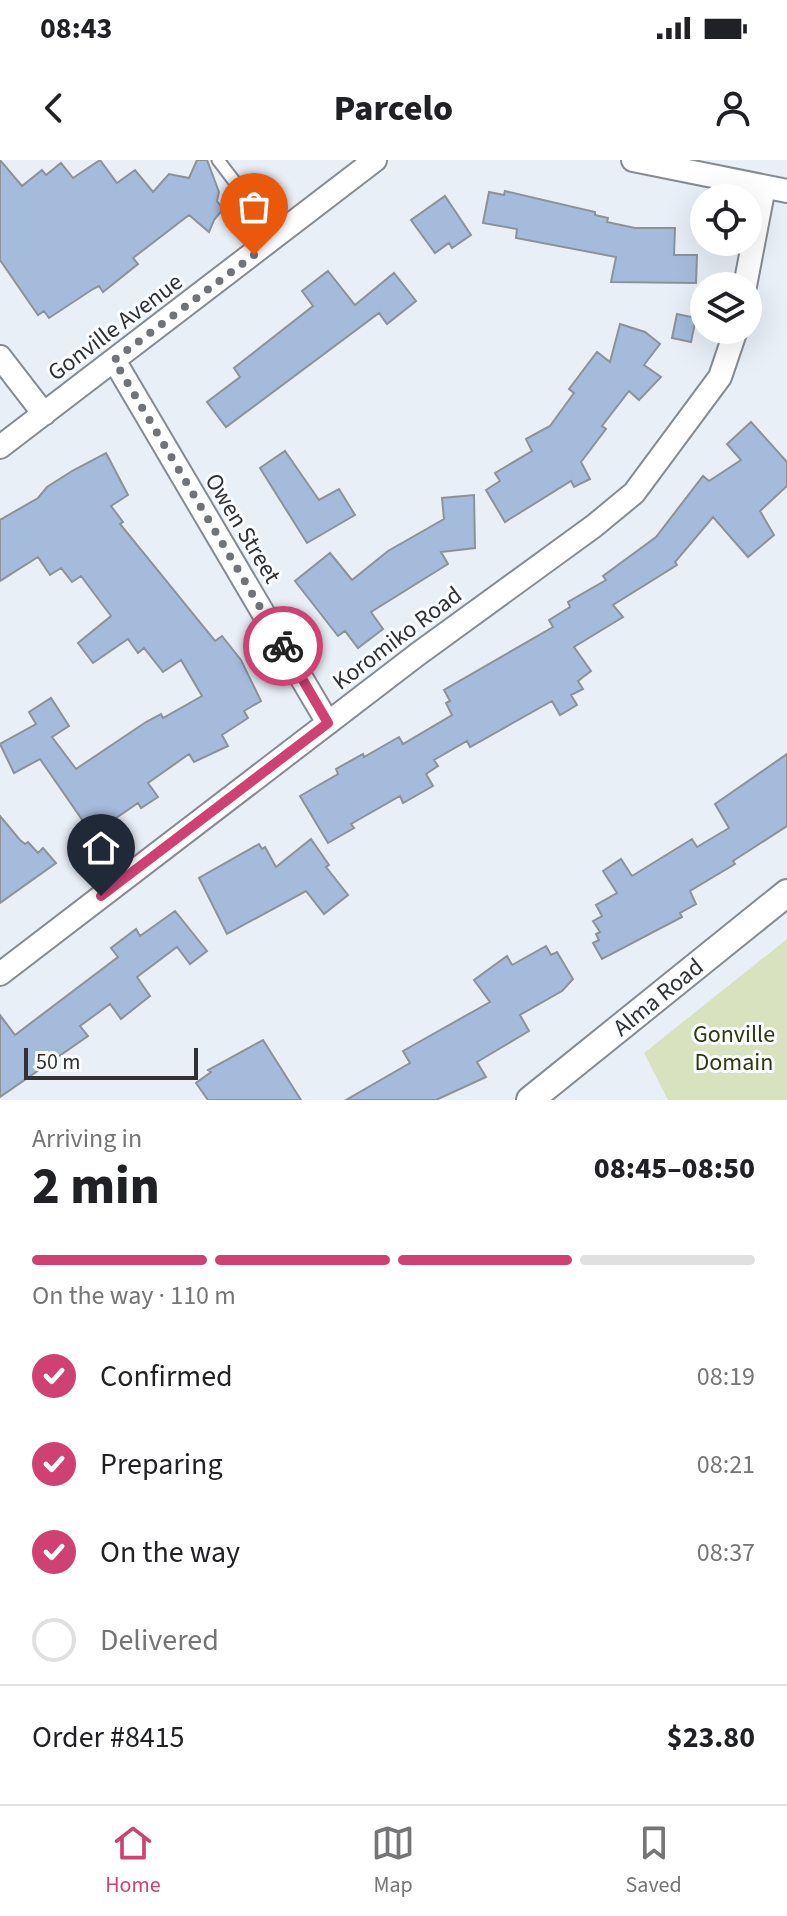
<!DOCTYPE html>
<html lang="en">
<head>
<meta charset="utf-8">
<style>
	:root { --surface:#fff; --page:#f6f6f6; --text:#202124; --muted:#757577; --line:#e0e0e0; --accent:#ce4172 }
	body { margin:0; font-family:"Source Sans 3",sans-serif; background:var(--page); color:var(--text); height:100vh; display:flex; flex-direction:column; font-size:30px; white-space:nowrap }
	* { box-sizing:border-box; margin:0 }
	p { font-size:26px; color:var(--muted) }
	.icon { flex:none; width:44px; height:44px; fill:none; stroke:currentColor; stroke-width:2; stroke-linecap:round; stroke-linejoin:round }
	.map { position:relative; height:940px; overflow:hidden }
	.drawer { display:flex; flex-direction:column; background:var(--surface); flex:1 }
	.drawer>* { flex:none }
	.controls { position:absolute; left:690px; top:24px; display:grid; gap:16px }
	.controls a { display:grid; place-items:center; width:72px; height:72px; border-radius:50%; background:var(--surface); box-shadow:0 8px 32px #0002; font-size:40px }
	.scale { position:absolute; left:24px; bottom:20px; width:174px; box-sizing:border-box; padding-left:8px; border:4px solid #2f3134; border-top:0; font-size:22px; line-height:28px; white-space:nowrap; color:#2f3134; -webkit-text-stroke:6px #fafcff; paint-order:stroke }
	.pin { position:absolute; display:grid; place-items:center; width:68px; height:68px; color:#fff; margin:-82px -34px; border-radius:50% 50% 50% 0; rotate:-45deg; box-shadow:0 0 8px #0007 }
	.pin .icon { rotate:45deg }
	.courier { position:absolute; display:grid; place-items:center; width:80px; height:80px; margin:-40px; border:6px solid #ce4172; border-radius:50%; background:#fff; color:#222; box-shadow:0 2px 10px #0007 }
	.headline em { font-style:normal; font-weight:800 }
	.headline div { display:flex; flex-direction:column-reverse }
	.headline { display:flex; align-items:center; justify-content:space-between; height:136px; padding:0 32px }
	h1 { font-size:52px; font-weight:800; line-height:60px }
	.bar { display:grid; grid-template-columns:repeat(4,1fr); gap:12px 8px; align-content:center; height:96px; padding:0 32px }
	.bar i { height:10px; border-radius:6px; background:var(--line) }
	.bar .selected { background:var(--accent) }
	.bar p { grid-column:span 4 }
	.line { display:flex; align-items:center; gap:20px; padding:0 32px; border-top:2px solid var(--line) }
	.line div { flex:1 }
	ol { padding:0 32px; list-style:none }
	li { display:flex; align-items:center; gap:24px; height:88px }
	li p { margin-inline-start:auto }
	li .icon { padding:8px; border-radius:50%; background:var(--accent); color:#fff; stroke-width:4 }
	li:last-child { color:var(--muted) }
	li i { width:44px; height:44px; border:4px solid var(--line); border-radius:50% }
	.status { display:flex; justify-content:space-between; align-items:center; height:56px; padding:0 40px; background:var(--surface); direction:ltr }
	.status svg { height:22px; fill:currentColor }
	header { display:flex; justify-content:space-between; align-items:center; height:104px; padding:0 32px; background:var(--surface); font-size:36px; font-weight:800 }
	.dock { display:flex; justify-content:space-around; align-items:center; height:112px; border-top:2px solid var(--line); background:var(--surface); font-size:22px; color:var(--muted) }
	.dock a { display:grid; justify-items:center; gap:4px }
	.dock .selected { color:var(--accent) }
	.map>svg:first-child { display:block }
	.green { fill:#d9e2bf }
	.building { fill:#a4bbdc; stroke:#8d9299; stroke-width:2 }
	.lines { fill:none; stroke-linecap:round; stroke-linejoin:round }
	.service-casing { stroke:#868b92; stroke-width:15 }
	.minor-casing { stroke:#868b92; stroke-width:26 }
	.tertiary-casing { stroke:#868b92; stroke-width:30 }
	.service { stroke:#fff; stroke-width:11 }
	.minor { stroke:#fff; stroke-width:22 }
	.tertiary { stroke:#fff; stroke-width:26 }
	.done { stroke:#707478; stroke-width:8; stroke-dasharray:0 14.4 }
	.route { stroke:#ce4172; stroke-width:10 }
	.labels { text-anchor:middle; stroke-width:6; stroke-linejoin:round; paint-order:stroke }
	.street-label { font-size:24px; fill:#2f3134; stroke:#fafcff }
	.park-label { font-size:24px; fill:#31390c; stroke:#fafcff }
</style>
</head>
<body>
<div class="status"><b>08:43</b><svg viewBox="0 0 49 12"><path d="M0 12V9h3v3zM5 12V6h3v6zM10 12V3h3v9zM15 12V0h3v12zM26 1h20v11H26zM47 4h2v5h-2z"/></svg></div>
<header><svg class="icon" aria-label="back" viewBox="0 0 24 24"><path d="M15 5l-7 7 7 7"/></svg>Parcelo<svg class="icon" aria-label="person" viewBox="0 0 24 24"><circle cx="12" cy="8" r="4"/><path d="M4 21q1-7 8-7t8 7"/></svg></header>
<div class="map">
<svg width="787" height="940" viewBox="0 0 787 940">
	<rect width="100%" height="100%" fill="#e9eff7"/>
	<path class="green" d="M787,779V940H668L644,893Z"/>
	<path class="building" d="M0,0L22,26L42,10L46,15L61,3L73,18L100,0L117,23L135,10L153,32L169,14L189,18L197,0H207L219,32L217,41L223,49L214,60L209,72L189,55L133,98L138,104L103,132L99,126L93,129L49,158L44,151L38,155L0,100Z
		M505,31L595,52V55L608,58L607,62L635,68H675L674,95H697L696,123L611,122L616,97L516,78L517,69L483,63L489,32L504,35Z
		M445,36L471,75L452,88L449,83L435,93L411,60Z
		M328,111L355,145L394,113L416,141L387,164L379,153L226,267L207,242L240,217L234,208L313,146L302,131Z
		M677,154L696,158L691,182L672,178Z
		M620,164L645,172L660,184L644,205L661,217L639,240L629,231L602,266L606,269L581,302L590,319L574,327L571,321L505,362L486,330L500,321L495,313L532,291L526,279L550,266L574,233L569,229L597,192L610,202Z
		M751,262L787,302V326L760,351L774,375L748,397L713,357L675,402L677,405L613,445L623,457L574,487L591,511L578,521L583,529L571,535L577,545L560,555L552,541L470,587L467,581L434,600L438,606L426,614L433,626L403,643L400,636L351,664L354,668L328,683L300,636L338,614L336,609L363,594L364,597L399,577L403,584L452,555L446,543L450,541L444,530L553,467L549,460L570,447L568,442L606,420L603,416L656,377L703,316L709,321L741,300L727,284Z
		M285,291L319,340L339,329L355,355L307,383L260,308Z
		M106,293L128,335L111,346L123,362L120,364L215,481L222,476L241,500L261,541L244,551L248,558L222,575L228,586L194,602L189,594L148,623L158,637L141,648L138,643L103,667L100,664L90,671L40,599L14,613L0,584L36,564L29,552L51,538L69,566L52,577L76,609L146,562L161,554L163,558L202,536L181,500L163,512L144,488L138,493L128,479L93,503L78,483L111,456L81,416L72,422L61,408L50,415L38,397L0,421V360L38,338L47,327L72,311Z
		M474,335L475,388L441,392L448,404L371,452L383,469L358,488L345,471L338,476L295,421L330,393L352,420L388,391L444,359L442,338Z
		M787,594V666L733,701L735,704L690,731L696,744L680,753L682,757L602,799L593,783L599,780L596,774L600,772L593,761L602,756L596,745L617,733L603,711L621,699L632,716L692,679L697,687L729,668L715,644Z
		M0,656L20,680L25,684L28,682L38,693L43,688L56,703L0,743Z
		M311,679L329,705L326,707L348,735L324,754L306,731L227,774L199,718L259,684L262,689L265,687L276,707Z
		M175,751L207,791L190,804L177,787L137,817L150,836L121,859L110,844L80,866L88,876L0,937V855L15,875L118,797L111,788L136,769L140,776Z
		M546,786L551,795L557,792L573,819L562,831L520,855L529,871L477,902L486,917L436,940H346L410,903L403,891L490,842L474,820L507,796L512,805Z
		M263,880L301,940H208L196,923L211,912L208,910Z"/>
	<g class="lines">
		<defs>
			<path id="service" d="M218,0L277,77"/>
			<path id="minor" d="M633,0L787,31
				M745,126L764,27
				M0,197L44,254
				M114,200L328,563
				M0,287L375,0
				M0,814L418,494L594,366L634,333L720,217L736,170"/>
			<path id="tertiary" d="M530,940L787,733"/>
		</defs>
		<use href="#service" class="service-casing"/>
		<use href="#minor" class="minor-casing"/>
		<use href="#tertiary" class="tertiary-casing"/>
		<use href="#service" class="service"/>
		<use href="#minor" class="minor"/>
		<use href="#tertiary" class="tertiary"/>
	</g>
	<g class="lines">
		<path class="done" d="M254,95L114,200L283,486"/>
		<path class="route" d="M101,736L328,563L283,486"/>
	</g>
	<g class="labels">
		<g class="street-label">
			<text transform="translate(115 167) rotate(-37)" y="8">Gonville Avenue</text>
			<text transform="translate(243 368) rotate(59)" y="8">Owen Street</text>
			<text transform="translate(397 478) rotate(-37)" y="8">Koromiko Road</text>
			<text transform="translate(658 837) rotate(-39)" y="8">Alma Road</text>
		</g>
		<g class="park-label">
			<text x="734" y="882">Gonville<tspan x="734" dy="28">Domain</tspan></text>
		</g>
	</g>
</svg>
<div class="controls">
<a><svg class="icon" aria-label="locate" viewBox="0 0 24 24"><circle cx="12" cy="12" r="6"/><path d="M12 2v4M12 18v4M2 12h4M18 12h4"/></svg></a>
<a><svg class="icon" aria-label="layers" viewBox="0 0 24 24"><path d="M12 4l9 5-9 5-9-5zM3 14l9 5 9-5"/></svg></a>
</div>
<div class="scale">50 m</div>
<div class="pin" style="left:254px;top:95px;background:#ea580c"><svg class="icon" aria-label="bag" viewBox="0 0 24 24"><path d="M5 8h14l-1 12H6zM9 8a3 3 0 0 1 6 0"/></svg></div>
<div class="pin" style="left:101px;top:736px;background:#1f2937"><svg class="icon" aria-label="home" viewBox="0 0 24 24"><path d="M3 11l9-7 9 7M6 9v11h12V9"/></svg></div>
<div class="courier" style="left:283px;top:486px"><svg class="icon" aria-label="bike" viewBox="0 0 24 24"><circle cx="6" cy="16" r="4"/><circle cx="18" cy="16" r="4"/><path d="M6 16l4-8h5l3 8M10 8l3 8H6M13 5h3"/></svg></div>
</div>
<section class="drawer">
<div class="headline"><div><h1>2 min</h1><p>Arriving in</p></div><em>08:45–08:50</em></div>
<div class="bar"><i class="selected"></i><i class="selected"></i><i class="selected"></i><i></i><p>On the way · 110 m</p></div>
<ol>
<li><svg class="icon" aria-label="check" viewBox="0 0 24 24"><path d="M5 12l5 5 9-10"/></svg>Confirmed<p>08:19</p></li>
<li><svg class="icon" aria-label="check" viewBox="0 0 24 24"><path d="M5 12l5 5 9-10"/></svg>Preparing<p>08:21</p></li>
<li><svg class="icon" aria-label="check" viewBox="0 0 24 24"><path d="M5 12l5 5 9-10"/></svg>On the way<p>08:37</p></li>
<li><i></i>Delivered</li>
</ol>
<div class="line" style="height:104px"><div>Order #8415</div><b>$23.80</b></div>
</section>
<nav class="dock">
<a class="selected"><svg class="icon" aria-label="home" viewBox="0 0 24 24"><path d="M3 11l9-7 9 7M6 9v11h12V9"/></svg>Home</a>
<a><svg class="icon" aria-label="map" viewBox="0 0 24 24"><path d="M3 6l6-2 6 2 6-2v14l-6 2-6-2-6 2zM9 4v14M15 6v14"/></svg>Map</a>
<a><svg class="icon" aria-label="saved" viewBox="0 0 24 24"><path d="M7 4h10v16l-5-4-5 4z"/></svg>Saved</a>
</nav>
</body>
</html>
